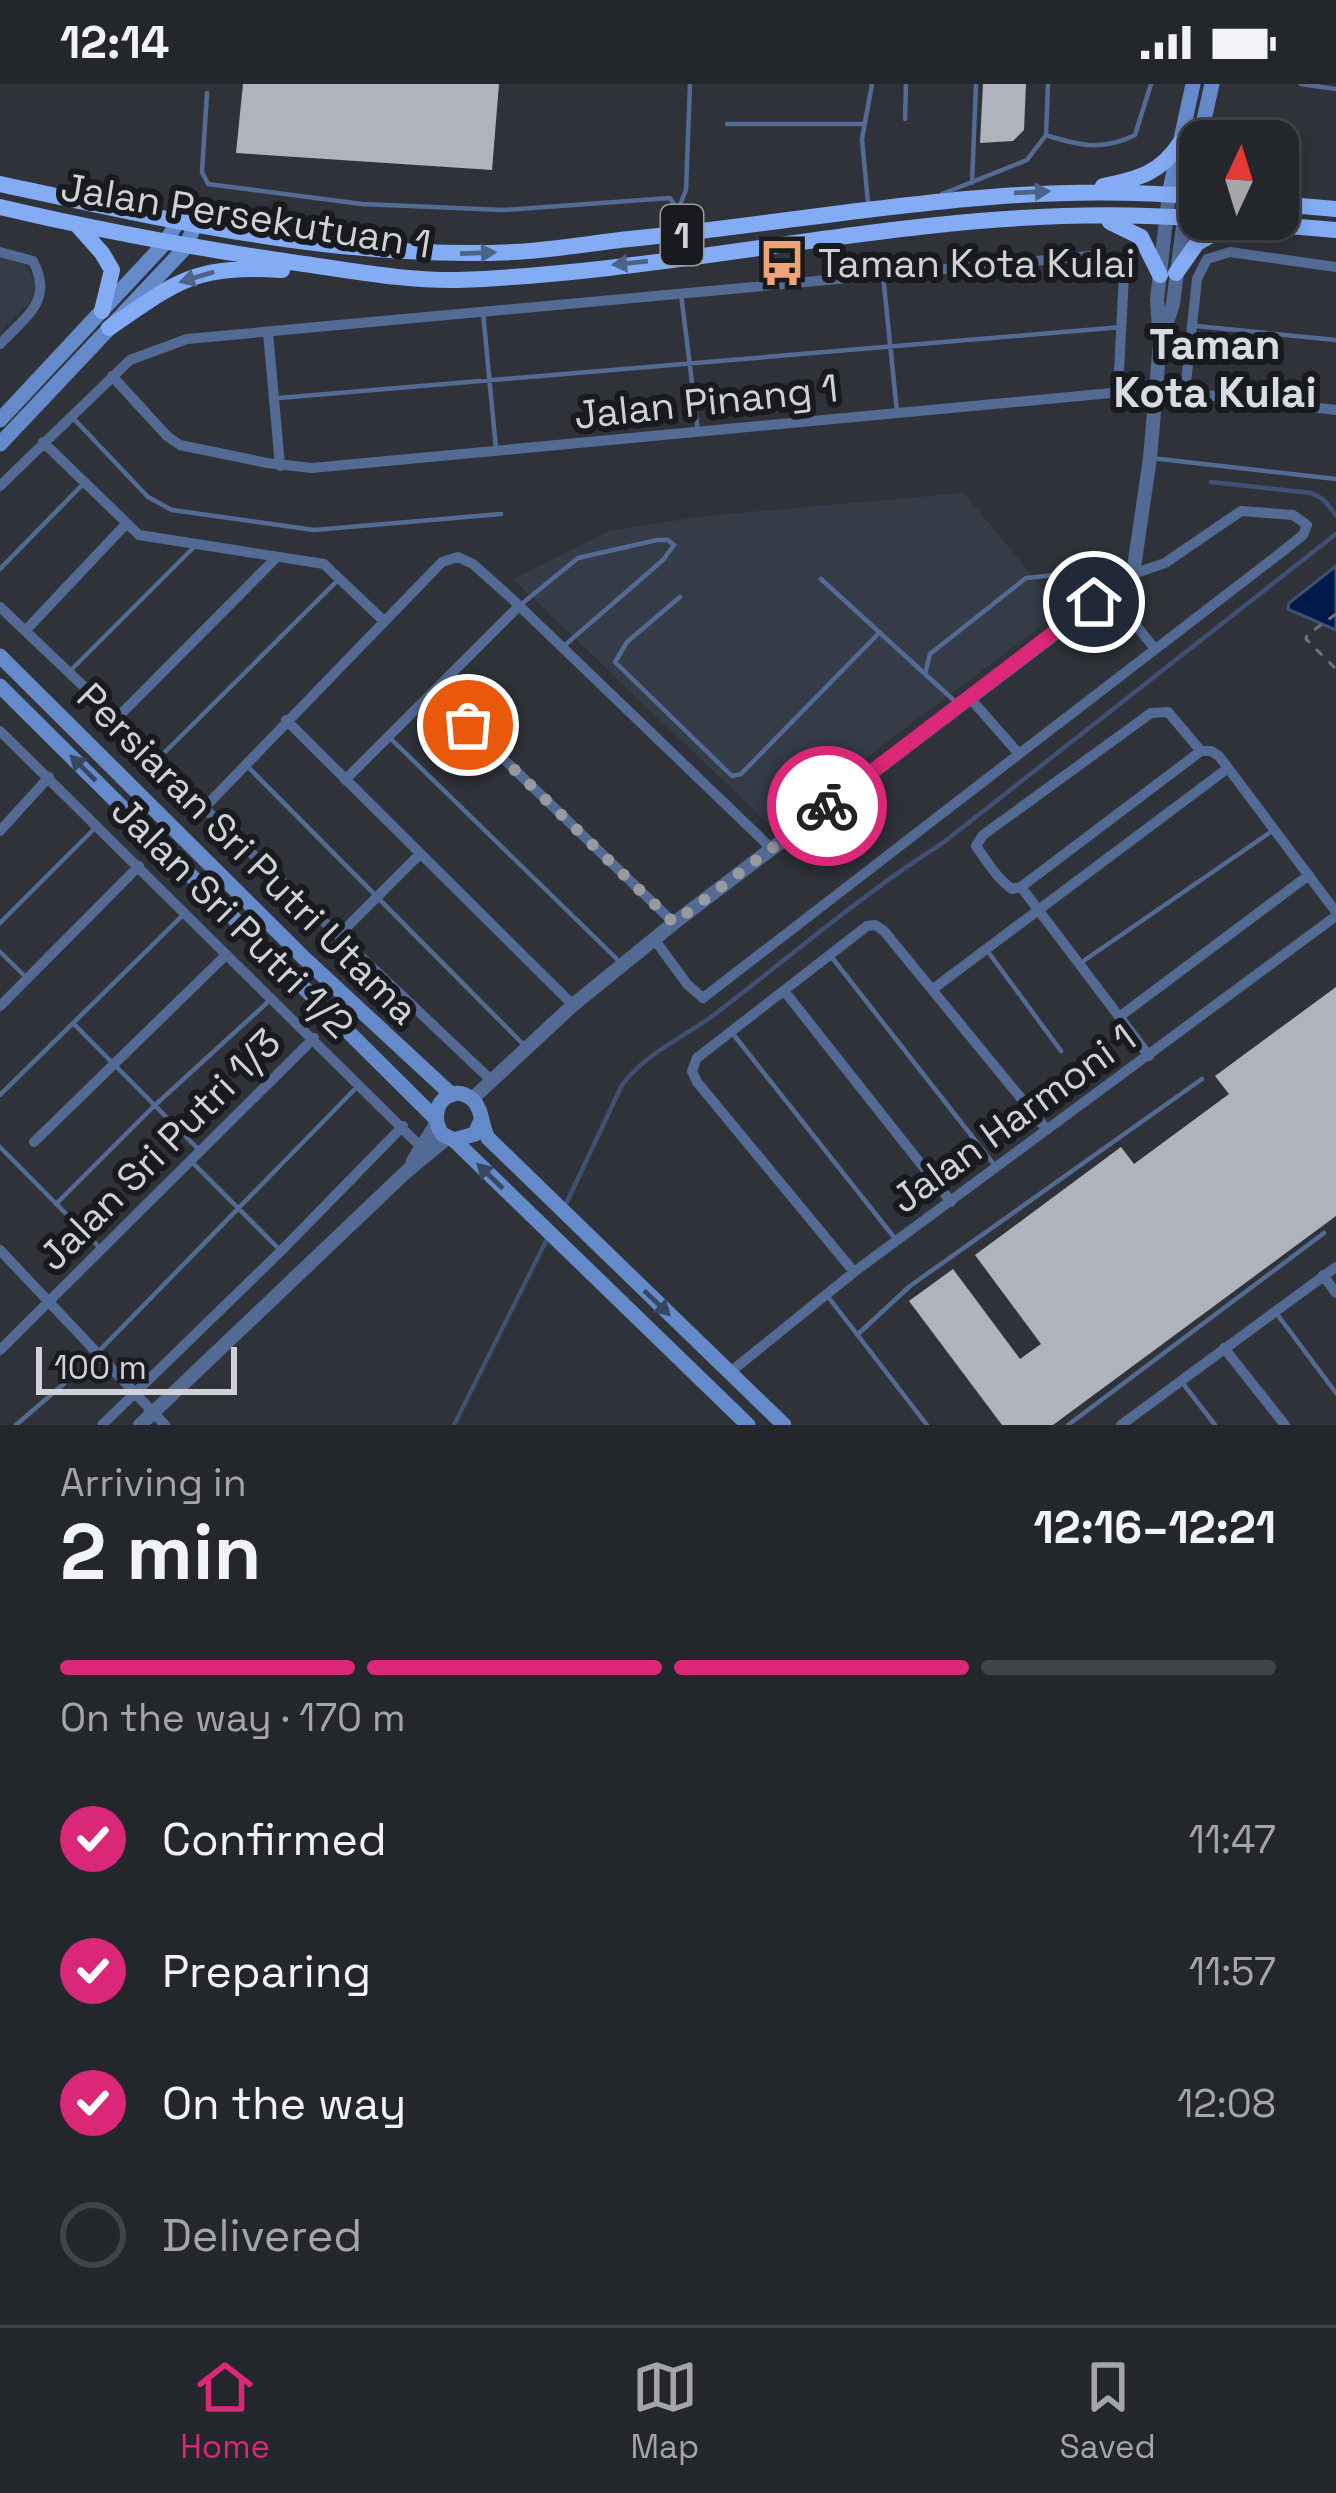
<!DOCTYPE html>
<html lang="en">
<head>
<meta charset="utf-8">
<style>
	:root { --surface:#23262b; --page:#2b2e33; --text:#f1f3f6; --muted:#a3a5a9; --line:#404347; --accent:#db2777 }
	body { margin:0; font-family:"Space Grotesk",sans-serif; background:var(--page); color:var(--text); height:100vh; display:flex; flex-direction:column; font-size:45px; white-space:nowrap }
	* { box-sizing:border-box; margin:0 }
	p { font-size:39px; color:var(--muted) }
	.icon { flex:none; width:66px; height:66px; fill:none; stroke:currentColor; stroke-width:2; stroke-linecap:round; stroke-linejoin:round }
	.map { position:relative; height:1341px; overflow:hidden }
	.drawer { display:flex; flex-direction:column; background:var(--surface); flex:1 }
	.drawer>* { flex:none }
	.needle { width:78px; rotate:4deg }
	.fabs { position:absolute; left:1179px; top:36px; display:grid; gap:24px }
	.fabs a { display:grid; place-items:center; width:120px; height:120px; border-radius:24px; background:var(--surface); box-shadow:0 6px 18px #0003,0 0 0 3px var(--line); font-size:60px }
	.scale { position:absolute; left:36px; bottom:30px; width:201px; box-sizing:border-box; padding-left:12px; border:6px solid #d0d2d7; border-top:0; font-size:33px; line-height:42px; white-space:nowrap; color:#d0d2d7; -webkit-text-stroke:9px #181a1d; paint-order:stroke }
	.pin { position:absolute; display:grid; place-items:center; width:102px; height:102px; color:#fff; margin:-51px; border:6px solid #fff; border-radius:50%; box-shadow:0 3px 12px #0007 }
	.courier { position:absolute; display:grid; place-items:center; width:120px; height:120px; margin:-60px; border:9px solid #db2777; border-radius:50%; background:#fff; color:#222; box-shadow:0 3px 15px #0007 }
	.summary em { font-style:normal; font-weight:700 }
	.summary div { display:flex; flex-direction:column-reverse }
	.summary { display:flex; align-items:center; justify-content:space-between; height:204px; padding:0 60px }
	h1 { font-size:78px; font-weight:700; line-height:90px }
	.bar { display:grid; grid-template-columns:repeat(4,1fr); gap:18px 12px; align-content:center; height:144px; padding:0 60px }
	.bar i { height:15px; border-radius:9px; background:var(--line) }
	.bar .current { background:var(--accent) }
	.bar p { grid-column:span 4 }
	ol { padding:0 60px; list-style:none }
	li { display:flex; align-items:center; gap:36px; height:132px }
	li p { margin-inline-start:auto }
	li .icon { padding:12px; border-radius:50%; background:var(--accent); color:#fff; stroke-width:4 }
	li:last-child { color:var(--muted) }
	li i { width:66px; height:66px; border:6px solid var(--line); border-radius:50% }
	.status { display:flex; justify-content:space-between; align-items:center; height:84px; padding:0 60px; background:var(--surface); direction:ltr }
	.status svg { height:33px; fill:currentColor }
	.dock { display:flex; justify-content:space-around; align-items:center; height:168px; border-top:3px solid var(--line); background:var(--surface); font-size:33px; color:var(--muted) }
	.dock a { display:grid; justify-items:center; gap:6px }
	.dock .current { color:var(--accent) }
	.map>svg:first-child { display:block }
	.built { fill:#353c48 }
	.water { fill:#01194a; stroke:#3f5074; stroke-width:3 }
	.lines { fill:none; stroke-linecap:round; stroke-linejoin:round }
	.stream { stroke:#3f5074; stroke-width:4.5 }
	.building { fill:#afb4bc }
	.path { stroke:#6e7177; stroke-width:3; stroke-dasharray:9 9; stroke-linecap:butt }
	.service { stroke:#536b94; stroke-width:4.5 }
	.minor { stroke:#536b94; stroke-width:10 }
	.tertiary { stroke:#536b94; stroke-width:14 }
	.secondary { stroke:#658aca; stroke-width:15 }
	.trunk { stroke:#83acf4; stroke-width:16 }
	.oneway { fill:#4e6388 }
	.oneway2 { fill:#374762 }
	.done { stroke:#989aa0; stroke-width:12; stroke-dasharray:0 21.6 }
	.route { stroke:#db2777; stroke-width:15 }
	.labels { text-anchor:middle; stroke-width:12; stroke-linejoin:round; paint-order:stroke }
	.shield { fill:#181a1d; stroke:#999b9f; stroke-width:3 }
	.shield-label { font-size:36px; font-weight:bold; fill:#d0d2d7 }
	.street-label { font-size:39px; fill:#d0d2d7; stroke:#181a1d }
	.poi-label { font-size:39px; fill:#d0d2d7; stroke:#181a1d; text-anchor:start }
	.neighbourhood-label { font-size:42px; font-weight:bold; fill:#d7dce4; stroke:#181a1d }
</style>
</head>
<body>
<div class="status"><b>12:14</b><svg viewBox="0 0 49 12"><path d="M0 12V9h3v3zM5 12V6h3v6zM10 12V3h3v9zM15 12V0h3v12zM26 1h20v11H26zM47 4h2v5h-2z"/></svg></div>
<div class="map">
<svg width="1336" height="1341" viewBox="0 0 1336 1341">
	<rect width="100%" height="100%" fill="#2f3339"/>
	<path class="built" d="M0,173L24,180L36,197L33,215L0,249Z
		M964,409L1061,527L773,744L513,495L609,447L705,432Z"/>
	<path class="water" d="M1336,482V546L1288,525L1289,519Z"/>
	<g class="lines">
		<path class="stream" d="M1211,398L1311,409L1323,415L1336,431
			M565,1122L622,1001C645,970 680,955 711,933C789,874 862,810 944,758L1336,450
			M454,1341L548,1153"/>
	</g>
	<path class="building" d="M243,0H499L492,86L236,69Z
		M983,0H1026L1024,46L1013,57L980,59Z
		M1336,903V1132L1053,1341H1002L909,1217L953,1185L1020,1275L1041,1260L975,1171L1121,1063L1134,1080L1229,1010L1215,992Z"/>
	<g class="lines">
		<path class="path" d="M1336,530L1307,551L1306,555L1336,585"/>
		<path class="service" d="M1301,0L1336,5
			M207,9L202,88L208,100L362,120L503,126L670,114L692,145
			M905,35L906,0
			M727,40H865
			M1046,51C1080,62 1103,67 1135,51L1151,0
			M972,99L976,0
			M942,110L1027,76L1046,51L1048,0
			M868,119L862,55L872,0
			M679,123L686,106L690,0
			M883,191L897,328
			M681,210L698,347
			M483,228L496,365
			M1196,242L1336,256
			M279,314L1122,243
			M75,336L148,413L172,426L314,446L501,430
			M1151,374L1336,395
			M0,485L84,399
			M821,495L925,590
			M680,513L627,558L615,578L732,692L741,690L880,548
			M519,522L578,474L657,456H668L674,461L663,476L565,561
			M69,588L195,462
			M959,621L925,590L930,570L1026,494L1064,490L1091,514
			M389,653L621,879
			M157,676L336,498
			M249,684L524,961
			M0,839L94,745
			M986,865L1061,967
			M0,868L26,893
			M830,871L996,1083
			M1079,880L1272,747
			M73,939L200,1067
			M733,950L897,1157
			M0,1011L184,830
			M0,1063L100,1164
			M192,1078L281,1167
			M56,1120L153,1023L269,917
			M829,1214L927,1341
			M1277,1230L1336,1309
			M857,1251L910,1202L1202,995
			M100,1266L356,1004
			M1181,1297L1215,1341
			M16,1341L74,1291
			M1068,1341L1324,1149"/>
		<path class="minor" d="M0,168L33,177C54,217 26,232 0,260
			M268,248L280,382
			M112,292L167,352L180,361L267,379L312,384L1154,305L1336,326
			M1185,308L1197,195L1207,175L1230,168L1336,183
			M43,358L139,451L324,480L384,537
			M0,402L130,276L187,255L1089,172L1113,176L1124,190L1118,307
			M1109,507L1155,565
			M0,523L117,634L204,724L492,997
			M26,546L126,440
			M434,608L674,839
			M969,613L1019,670L1283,467L1303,451L1307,441L1293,431L1241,427L1165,479L1133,490
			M117,634L277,473
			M286,636L573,921
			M0,647L421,1063
			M345,696L519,522
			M204,724L442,478L458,473L473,480L510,513L771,764
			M0,747L49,693
			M1021,803L1201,667
			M339,851L420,770
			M654,855L687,900L703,914L1019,670
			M933,905L1228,684
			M785,908L951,1118
			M0,922L139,782
			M1119,933L1309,791
			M1149,972L1021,803L1012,805C997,795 987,777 976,762L983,751L1151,629L1168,628L1201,667H1211L1219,672L1336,828
			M34,1058L226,871
			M0,1166L165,1341
			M854,1188L697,998L692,987L697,974L867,842L875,841L884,847L1047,1046
			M1323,1191L1336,1209
			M1224,1264L1285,1341
			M0,1266L314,954
			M729,1289L854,1188L1336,832
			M102,1341L281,1167L403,1042
			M1121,1341L1336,1183"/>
		<path class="tertiary" d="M1164,247L1173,220L1187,111
			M472,1015L573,921L674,839L1133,490L1150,374L1160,258L1157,216L1169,110
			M413,1077L436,1040
			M140,1341L407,1087L447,1054"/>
		<path class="secondary" d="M1169,110L1193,0
			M1187,111L1212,0
			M0,336L165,159L178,137
			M0,360L186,163L195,140
			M0,572L304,874L452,1011
			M0,602L434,1033
			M481,1036L475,1050L454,1056L442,1050C425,1024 451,996 473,1016C483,1026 481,1042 488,1054L784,1341
			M454,1056L748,1341"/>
		<path class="trunk" d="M1198,63L1200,80
			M0,100C167,136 341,176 513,168C555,166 597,158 639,154C827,135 1010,95 1200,113
			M1103,102C1138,95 1161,89 1180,59
			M1278,120L1336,125
			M0,123C101,147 201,165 304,180C355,187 406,197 458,196C706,187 951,114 1200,135
			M1202,135L1336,146
			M1110,138L1141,153L1160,191
			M78,142L102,169L112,186L102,227
			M1176,189L1197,159L1230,141
			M109,244C179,196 194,181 282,186"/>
	</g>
	<defs><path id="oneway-solid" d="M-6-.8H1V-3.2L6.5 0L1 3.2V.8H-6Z" transform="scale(3)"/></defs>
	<g class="oneway">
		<use href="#oneway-solid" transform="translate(1032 108) rotate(-3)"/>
		<use href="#oneway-solid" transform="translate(478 169) rotate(-2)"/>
		<use href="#oneway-solid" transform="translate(630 179) rotate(174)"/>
		<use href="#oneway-solid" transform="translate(197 193) rotate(163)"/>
	</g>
	<g class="oneway2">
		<use href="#oneway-solid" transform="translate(83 684) rotate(-135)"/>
		<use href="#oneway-solid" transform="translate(490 1092) rotate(-136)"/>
		<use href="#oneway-solid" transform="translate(657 1219) rotate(44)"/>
	</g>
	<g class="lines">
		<path class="done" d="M468,641L674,839L827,722"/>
		<path class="route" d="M827,722L1094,518"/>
	</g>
	<defs>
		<symbol id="bus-bare" viewBox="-9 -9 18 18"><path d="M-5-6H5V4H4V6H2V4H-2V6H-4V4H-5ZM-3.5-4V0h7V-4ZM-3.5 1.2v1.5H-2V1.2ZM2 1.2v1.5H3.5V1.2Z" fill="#efa377" stroke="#181a1d" stroke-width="2.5" paint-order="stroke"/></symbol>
	</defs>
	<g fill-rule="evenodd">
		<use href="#bus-bare" x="749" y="146" width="66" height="66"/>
	</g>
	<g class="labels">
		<rect class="shield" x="661" y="121" width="42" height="60" rx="9"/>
		<g class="shield-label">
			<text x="682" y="164">1</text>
		</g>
		<g class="street-label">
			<text transform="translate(246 131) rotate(9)" y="14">Jalan Persekutuan 1</text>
			<text transform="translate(706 317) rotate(-6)" y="14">Jalan Pinang 1</text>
			<text transform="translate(248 769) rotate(45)" y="14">Persiaran Sri Putri Utama</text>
			<text transform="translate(233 833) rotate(45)" y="14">Jalan Sri Putri 1/2</text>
			<text transform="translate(1013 1034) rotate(-36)" y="14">Jalan Harmoni 1</text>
			<text transform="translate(159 1065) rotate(-45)" y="14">Jalan Sri Putri 1/3</text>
		</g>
		<g class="poi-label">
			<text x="818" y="193">Taman Kota Kulai</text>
		</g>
		<g class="neighbourhood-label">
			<text x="1215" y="275">Taman<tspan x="1215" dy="48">Kota Kulai</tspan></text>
		</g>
	</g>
</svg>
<div class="fabs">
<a><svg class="needle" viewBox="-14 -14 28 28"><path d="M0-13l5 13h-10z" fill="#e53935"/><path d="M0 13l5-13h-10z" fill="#a3a5a9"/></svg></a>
</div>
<div class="scale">100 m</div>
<div class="pin" style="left:468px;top:641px;background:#ea580c"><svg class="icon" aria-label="bag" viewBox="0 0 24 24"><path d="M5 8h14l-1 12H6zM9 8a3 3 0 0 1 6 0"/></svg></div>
<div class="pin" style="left:1094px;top:518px;background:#1f2937"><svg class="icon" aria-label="home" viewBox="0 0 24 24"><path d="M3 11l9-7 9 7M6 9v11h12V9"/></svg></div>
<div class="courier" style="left:827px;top:722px"><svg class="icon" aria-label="bike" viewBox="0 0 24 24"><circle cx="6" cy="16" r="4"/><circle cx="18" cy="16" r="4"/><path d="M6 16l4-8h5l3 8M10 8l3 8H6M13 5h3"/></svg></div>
</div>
<section class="drawer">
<div class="summary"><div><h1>2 min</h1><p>Arriving in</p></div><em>12:16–12:21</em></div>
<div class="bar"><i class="current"></i><i class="current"></i><i class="current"></i><i></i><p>On the way · 170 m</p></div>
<ol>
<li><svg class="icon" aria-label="check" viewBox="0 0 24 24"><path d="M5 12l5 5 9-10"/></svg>Confirmed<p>11:47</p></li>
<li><svg class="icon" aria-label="check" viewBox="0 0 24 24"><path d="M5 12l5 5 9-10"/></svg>Preparing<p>11:57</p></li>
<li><svg class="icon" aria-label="check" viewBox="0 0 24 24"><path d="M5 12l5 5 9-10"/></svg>On the way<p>12:08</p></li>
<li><i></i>Delivered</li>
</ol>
</section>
<nav class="dock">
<a class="current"><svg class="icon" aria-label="home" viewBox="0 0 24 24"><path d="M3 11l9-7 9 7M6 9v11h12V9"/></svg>Home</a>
<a><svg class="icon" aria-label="map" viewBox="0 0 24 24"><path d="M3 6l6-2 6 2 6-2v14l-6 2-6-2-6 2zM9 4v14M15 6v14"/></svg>Map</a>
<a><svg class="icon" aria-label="saved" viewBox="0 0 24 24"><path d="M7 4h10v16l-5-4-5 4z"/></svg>Saved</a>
</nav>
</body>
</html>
